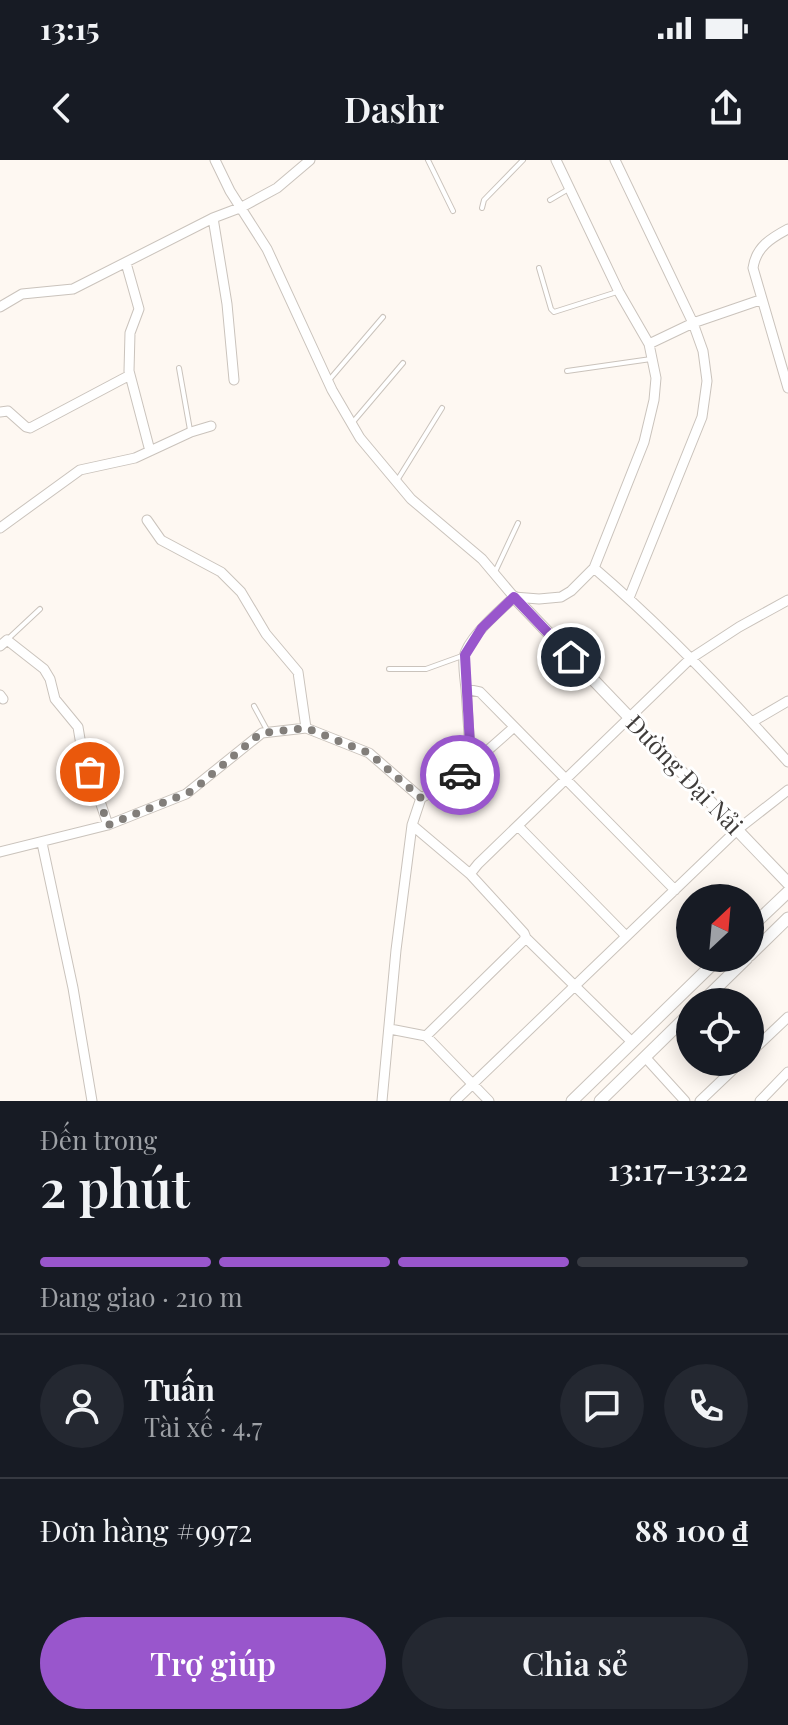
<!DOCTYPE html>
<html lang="vi">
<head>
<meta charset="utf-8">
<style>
	:root { --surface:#171b24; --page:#242831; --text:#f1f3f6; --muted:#9ea1a6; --line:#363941; --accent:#9956cc }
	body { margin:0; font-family:"Playfair Display",serif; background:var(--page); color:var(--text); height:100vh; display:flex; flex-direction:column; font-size:30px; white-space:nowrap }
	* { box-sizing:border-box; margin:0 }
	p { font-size:26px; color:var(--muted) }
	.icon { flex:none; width:44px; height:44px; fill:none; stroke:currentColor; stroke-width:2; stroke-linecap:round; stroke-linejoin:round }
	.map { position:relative; height:941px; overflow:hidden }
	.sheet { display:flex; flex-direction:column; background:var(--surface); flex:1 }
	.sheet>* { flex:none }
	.needle { width:52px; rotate:26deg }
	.tools { position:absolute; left:676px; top:724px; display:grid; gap:16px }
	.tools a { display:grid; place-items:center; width:88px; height:88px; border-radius:50%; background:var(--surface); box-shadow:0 4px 20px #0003; font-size:40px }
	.pin { position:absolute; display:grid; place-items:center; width:68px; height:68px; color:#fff; margin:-34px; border:4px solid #fff; border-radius:50%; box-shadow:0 2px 8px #0007 }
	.courier { position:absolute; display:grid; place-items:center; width:80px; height:80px; margin:-40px; border:6px solid #9956cc; border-radius:50%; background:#fff; color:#222; box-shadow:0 2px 10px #0007 }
	.head em { font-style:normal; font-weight:600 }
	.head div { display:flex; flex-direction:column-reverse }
	.head { display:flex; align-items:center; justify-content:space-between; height:136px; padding:0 40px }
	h1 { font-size:52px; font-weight:600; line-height:60px }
	.bar { display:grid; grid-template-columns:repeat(4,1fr); gap:12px 8px; align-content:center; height:96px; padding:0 40px }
	.bar i { height:10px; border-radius:6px; background:var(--line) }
	.bar .active { background:var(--accent) }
	.bar p { grid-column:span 4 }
	.line { display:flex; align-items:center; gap:20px; padding:0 40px; border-top:2px solid var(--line) }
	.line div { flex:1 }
	.round { display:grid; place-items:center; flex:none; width:84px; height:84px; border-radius:42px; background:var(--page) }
	.button { display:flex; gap:16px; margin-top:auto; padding:16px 40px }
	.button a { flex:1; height:92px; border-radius:48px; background:var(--accent); color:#fff; font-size:32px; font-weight:600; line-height:92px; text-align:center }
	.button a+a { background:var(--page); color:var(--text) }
	.status { display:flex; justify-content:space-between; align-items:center; height:56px; padding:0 40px; background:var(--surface); direction:ltr }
	.status svg { height:22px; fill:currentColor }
	header { display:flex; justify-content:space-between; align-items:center; height:104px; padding:0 40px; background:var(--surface); font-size:36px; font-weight:600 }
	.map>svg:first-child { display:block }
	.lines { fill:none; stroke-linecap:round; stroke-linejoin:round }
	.service-casing { stroke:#cac3bc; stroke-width:6 }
	.minor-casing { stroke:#cac3bc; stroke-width:11 }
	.tertiary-casing { stroke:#cac3bc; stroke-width:13 }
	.service { stroke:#fff; stroke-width:4 }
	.minor { stroke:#fff; stroke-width:9 }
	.tertiary { stroke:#fff; stroke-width:11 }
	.done { stroke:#827e7a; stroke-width:8; stroke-dasharray:0 14.4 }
	.route { stroke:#9956cc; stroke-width:10 }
	.labels { text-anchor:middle; stroke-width:6; stroke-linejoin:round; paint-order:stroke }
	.street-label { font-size:24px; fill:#3f3c3a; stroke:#fff }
</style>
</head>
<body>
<div class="status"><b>13:15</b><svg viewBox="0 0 49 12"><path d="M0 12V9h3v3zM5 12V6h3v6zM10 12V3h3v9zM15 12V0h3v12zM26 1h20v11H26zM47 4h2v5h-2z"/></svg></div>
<header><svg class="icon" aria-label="back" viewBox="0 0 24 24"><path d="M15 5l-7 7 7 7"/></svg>Dashr<svg class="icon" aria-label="share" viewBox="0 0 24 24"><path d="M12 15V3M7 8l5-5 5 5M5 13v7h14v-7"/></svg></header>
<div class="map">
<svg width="788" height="941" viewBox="0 0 788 941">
	<rect width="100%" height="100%" fill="#fef8f2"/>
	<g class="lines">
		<defs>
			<path id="service" d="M428,0L453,51
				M550,40L567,30
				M482,48L484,40L523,0
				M539,108L551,149L554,152L617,132
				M179,208L190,270
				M567,211L651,199
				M330,219L383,157
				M353,262L403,203
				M398,319L442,248
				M495,412L518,363
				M9,478L40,449
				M389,509H426L462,496
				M254,546L267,570"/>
			<path id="minor" d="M215,0L230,31L267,89L332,230L360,278L411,339L482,399L514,437L539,439L561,437L571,431L594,408L644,282L654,240L656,218L649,184L619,132L556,0
				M615,0L693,163L703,191L707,221L702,257L629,438
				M213,58L227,144L234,220
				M788,69C771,78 756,87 753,108L788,228
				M126,103L139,149L130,173L129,211L150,291
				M0,147L22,134L73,129L213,58L242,47L277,28L310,0
				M649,184L693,163L760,140
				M0,252L8,251L26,267L30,268L130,215
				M0,368L80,310L135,298L191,272L211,266
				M594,408C663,467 727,534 788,602
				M0,486L7,480L44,509L50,519L55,539L78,567L81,585L108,665
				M466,529C465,519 463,507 464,497C468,477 500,451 514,437
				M0,535L3,539
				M752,562L788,541
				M306,568L369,593L421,638
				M471,604L466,529L480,532L675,730
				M412,665L470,714L524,773L526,778L632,882
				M518,666L626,776
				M42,683L73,828L92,941
				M0,692L108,665L186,634L262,573L306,568L298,512L266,474L241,432L221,412L161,380L147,360
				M470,714L478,704L690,499L739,467L788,440
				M390,869L426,876L489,941
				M426,876L526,778
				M750,893L788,857
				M645,897L685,941
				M382,941L396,790L412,665L421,638L453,621L513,568
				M455,941L737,670L788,630
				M700,941L741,902
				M760,941L788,912"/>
			<path id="tertiary" d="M514,437L788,723
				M750,768L788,732
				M750,795L788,758
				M702,842L747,798
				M572,941L719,798
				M600,941L690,853"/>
		</defs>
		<use href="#service" class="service-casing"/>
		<use href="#minor" class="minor-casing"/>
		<use href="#tertiary" class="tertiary-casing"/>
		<use href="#service" class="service"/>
		<use href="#minor" class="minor"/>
		<use href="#tertiary" class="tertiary"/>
	</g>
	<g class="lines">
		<path class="done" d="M90,612L108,665L192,631L256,577L262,573L306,568L369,593L421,638L460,615"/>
		<path class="route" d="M460,615L471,604L465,495L482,468L514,437L571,497"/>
	</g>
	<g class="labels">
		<g class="street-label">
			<text transform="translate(684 615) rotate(46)" y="8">Đường Đại Nải</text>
		</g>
	</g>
</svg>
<div class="tools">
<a><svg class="needle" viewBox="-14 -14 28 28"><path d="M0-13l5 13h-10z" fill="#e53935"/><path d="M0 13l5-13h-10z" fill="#9ea1a6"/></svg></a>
<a><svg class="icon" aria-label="locate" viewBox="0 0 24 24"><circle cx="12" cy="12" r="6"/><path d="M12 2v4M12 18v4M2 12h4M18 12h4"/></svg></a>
</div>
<div class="pin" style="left:90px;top:612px;background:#ea580c"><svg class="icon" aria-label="bag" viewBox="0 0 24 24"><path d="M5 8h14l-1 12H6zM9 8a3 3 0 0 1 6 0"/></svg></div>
<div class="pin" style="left:571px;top:497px;background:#1f2937"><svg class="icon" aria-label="home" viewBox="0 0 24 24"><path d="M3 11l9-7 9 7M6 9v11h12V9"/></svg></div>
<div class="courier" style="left:460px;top:615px"><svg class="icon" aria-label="car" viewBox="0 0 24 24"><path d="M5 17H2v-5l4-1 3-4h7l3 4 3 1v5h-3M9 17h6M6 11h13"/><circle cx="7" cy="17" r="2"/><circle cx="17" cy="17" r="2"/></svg></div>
</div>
<section class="sheet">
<div class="head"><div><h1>2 phút</h1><p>Đến trong</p></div><em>13:17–13:22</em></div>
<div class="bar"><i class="active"></i><i class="active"></i><i class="active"></i><i></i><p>Đang giao · 210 m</p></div>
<div class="line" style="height:144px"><a class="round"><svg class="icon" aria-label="person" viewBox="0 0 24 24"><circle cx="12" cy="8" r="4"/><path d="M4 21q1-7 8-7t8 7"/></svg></a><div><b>Tuấn</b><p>Tài xế · 4.7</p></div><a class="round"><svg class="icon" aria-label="chat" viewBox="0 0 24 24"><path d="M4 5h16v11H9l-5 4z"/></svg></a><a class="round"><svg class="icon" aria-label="phone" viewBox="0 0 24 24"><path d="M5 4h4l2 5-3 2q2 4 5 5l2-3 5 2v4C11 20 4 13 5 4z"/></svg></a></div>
<div class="line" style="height:104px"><div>Đơn hàng #9972</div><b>88 100 ₫</b></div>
<div class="button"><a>Trợ giúp</a><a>Chia sẻ</a></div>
</section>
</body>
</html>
